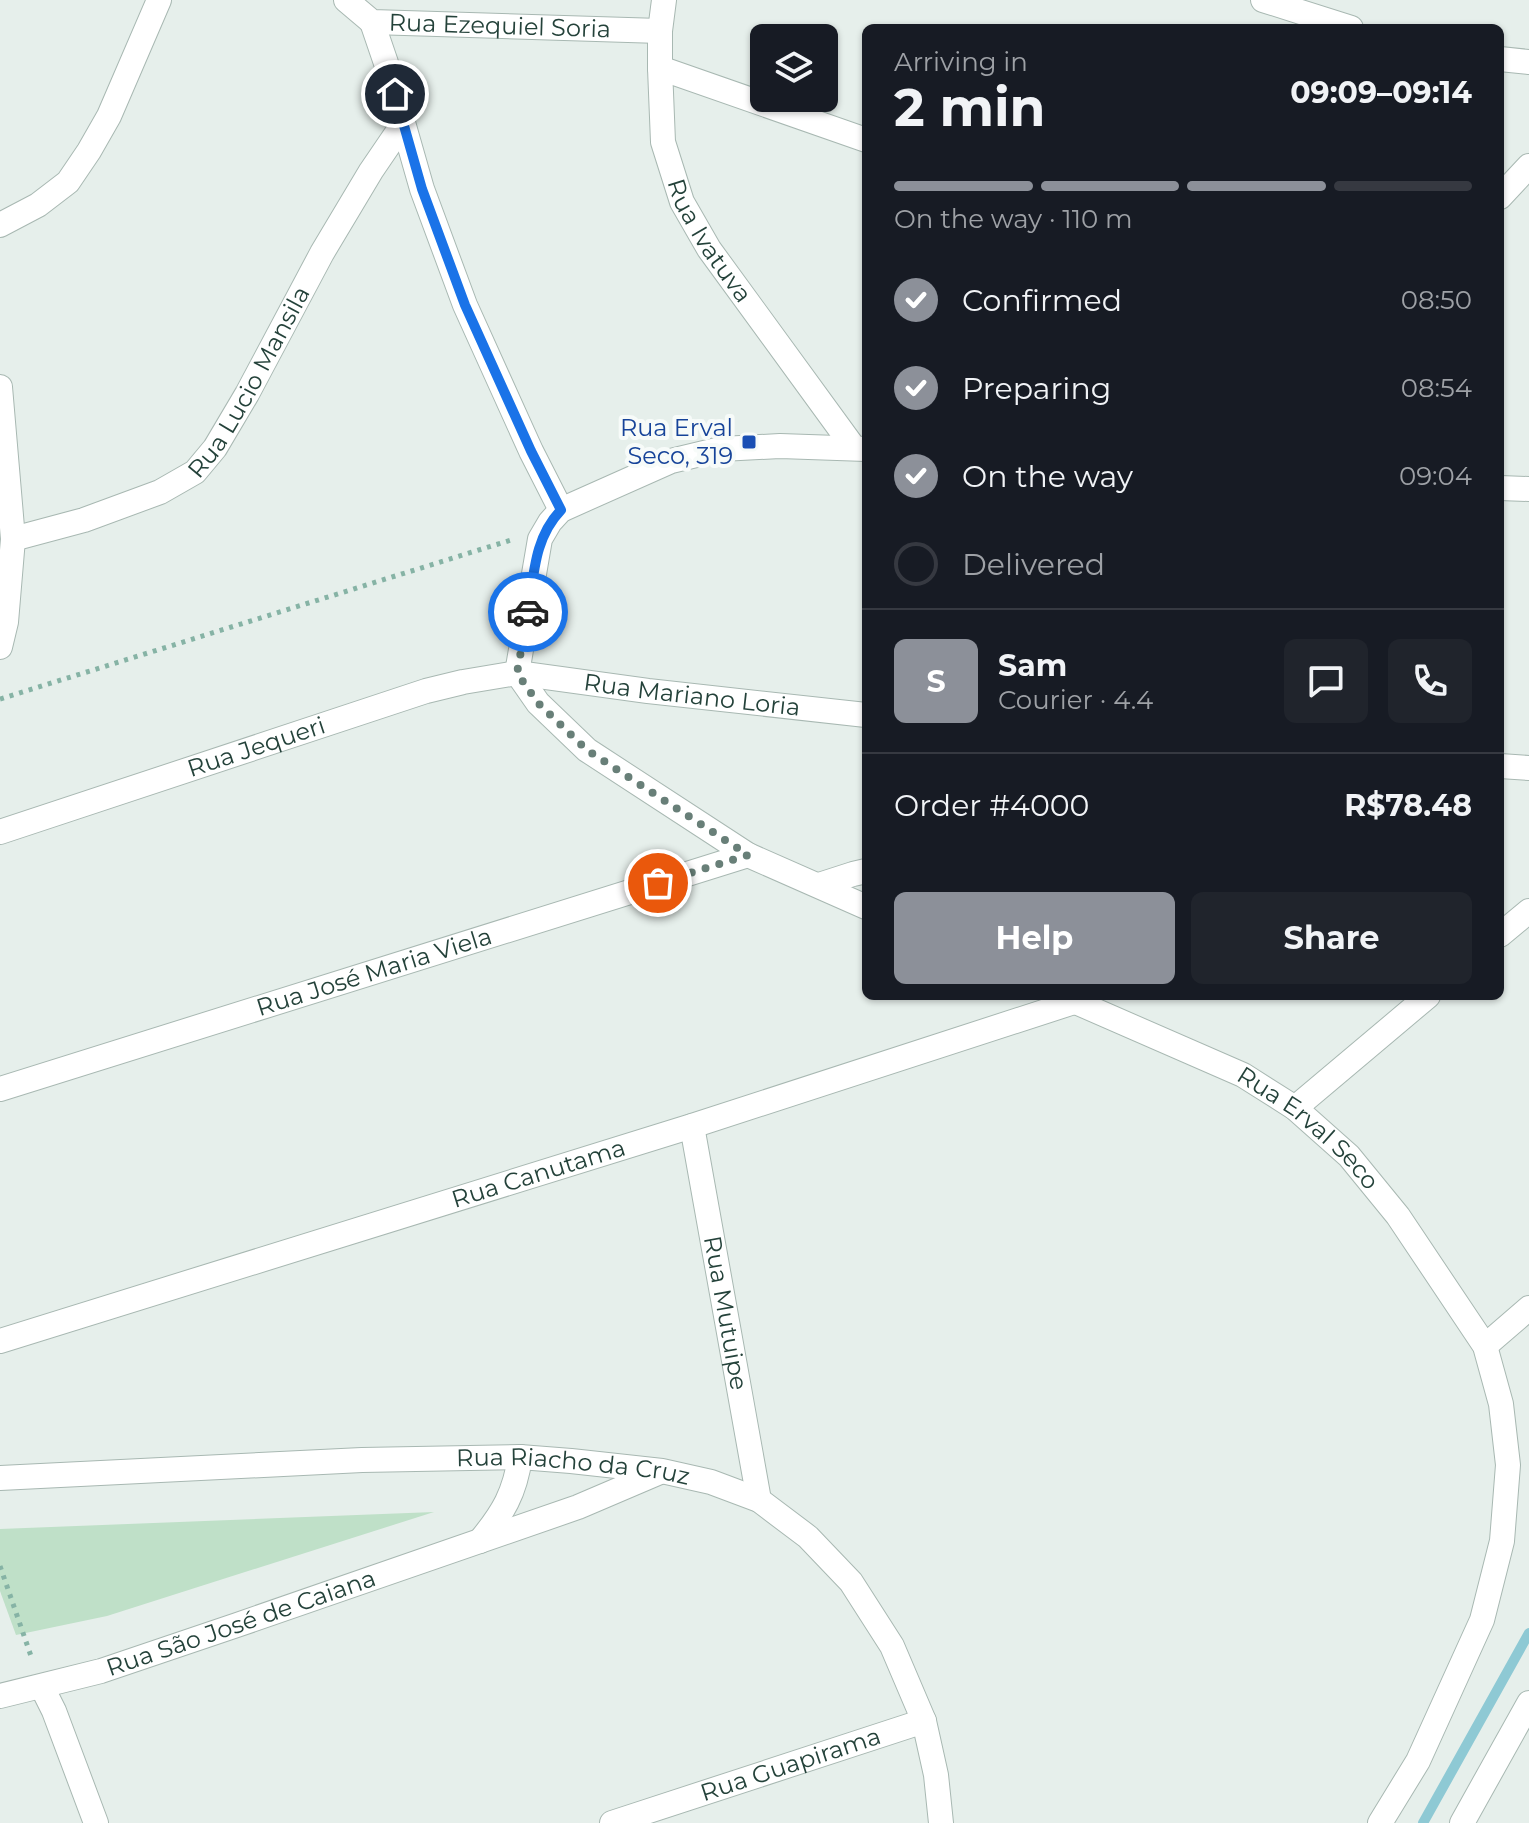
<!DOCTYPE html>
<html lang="en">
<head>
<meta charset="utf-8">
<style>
	:root { --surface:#171b24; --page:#20242c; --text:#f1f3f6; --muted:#9ea1a6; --line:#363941; --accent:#8c9099 }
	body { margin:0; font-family:Montserrat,sans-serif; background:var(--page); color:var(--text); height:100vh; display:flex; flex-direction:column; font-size:30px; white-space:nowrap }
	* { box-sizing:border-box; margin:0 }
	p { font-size:26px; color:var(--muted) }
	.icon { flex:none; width:44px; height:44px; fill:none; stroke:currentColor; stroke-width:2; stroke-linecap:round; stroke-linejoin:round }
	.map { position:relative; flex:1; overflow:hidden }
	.details { position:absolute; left:862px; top:24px; width:642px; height:976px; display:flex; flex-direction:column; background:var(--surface); border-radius:12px; box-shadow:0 2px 6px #0004 }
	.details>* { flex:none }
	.controls { position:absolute; left:750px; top:24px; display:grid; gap:16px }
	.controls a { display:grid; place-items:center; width:88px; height:88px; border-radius:12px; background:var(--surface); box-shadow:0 2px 6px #0004; font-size:40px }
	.pin { position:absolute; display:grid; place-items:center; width:68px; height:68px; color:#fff; margin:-34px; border:4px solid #fff; border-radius:50%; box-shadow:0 2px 8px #0007 }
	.courier { position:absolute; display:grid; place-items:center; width:80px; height:80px; margin:-40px; border:6px solid #1a73e8; border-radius:50%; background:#fff; color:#222; box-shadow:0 2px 10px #0007 }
	.summary em { font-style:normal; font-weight:700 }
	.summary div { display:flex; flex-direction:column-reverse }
	.summary { display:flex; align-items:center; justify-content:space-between; height:136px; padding:0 32px }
	h1 { font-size:52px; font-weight:700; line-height:60px }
	.bar { display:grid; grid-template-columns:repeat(4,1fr); gap:12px 8px; align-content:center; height:96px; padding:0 32px }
	.bar i { height:10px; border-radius:6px; background:var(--line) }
	.bar .current { background:var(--accent) }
	.bar p { grid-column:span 4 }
	.line { display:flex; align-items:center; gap:20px; padding:0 32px; border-top:2px solid var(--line) }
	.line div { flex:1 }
	.round { display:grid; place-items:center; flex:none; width:84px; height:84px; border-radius:12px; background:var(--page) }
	ol { padding:0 32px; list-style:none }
	li { display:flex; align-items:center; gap:24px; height:88px }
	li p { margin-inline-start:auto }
	li .icon { padding:8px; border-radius:50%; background:var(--accent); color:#fff; stroke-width:4 }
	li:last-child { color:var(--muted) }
	li i { width:44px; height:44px; border:4px solid var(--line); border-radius:50% }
	.primary-button { display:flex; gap:16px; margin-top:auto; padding:16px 32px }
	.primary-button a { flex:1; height:92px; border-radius:12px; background:var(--accent); color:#fff; font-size:32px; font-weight:700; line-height:92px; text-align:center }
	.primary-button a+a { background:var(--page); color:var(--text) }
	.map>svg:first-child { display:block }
	.green { fill:#bfe0c8 }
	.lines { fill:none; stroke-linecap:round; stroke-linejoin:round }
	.stream { stroke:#8ec9d4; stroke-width:10 }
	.minor-casing { stroke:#a8b8b2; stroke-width:26 }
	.path { stroke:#86b3a5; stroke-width:5; stroke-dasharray:4 6; stroke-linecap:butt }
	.minor { stroke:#fff; stroke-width:24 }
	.done { stroke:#687f78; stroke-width:8; stroke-dasharray:0 14.4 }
	.route { stroke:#1a73e8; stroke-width:10 }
	.transit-dot { fill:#1a4fb4; stroke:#f7fbf9; stroke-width:3 }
	.labels { text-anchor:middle; stroke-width:8; stroke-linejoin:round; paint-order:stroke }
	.street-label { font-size:24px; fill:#24423a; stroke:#f7fbf9 }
	.transit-label { font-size:24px; fill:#164399; stroke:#f7fbf9; text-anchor:end }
</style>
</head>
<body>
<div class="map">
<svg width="1529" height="1823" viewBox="0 0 1529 1823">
	<rect width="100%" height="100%" fill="#e6efeb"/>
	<path class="green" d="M434,1512L107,1616L16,1635L0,1591V1529Z"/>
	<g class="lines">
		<path class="stream" d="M1423,1823L1529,1633"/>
		<defs>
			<g id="minor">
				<path id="s1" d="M346,0L372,22L660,31"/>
				<path id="s2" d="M664,0L660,31V68L663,142L682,202L709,249L854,448"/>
				<path d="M1263,0L1351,28"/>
				<path d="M372,22L386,63L422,189L465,305L531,451L561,510"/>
				<path d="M1500,59L1529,62"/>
				<path d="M660,68L866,140"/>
				<path d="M1500,197L1529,166"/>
				<path d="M0,225L38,205L68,182L89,151L109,116L159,0"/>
				<path d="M0,387L13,539L6,622L0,647"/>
				<path d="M866,449L780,446L721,449L671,461L561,510L550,522L540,539L517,673L538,703L587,750L748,855L866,907"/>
				<path d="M1500,488L1529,489"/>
				<path id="s3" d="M13,539L84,520L160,492L195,472L215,448L247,394L322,253L371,171L403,124"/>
				<path d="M1500,766L1529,768"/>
				<path id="s4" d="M0,832L426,691L463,682L517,673L648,691L866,715"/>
				<path d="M819,885L853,874L866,871"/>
				<path d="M1500,935L1529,911"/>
				<path id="s5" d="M1062,996L1243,1075L1295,1108L1349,1156L1398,1216L1485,1346L1501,1404L1508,1465L1502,1541L1482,1620L1418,1761L1380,1823"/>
				<path id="s6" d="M0,1089L748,855"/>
				<path d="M1295,1108L1428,996"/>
				<path id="s7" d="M692,1126L759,1500"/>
				<path id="s8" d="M0,1341L692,1126L1074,1002"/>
				<path d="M1485,1346L1529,1308"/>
				<path id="s9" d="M0,1478L362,1460L520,1457L571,1461L662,1471L711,1482L759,1500L808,1537L851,1582L892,1646L924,1721L936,1775L941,1823"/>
				<path d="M480,1541C503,1513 515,1493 520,1457"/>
				<path d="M42,1687L54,1711L96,1823"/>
				<path id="s10" d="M0,1696L101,1671L237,1625L578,1507L660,1472"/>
				<path id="s11" d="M612,1823L924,1721"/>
				<path d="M1462,1823L1529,1703"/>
			</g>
		</defs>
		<use href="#minor" class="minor-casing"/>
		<path class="path" d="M0,699L511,540
			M0,1566L32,1659"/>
		<use href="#minor" class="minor"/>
	</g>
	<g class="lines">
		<path class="done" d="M528,612L517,673L538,703L587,750L748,855L658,883"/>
		<path class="route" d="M395,94L422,189L465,305L531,451L561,510C534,538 534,575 528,612"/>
	</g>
	<rect class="transit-dot" x="741" y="434" width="16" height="16" rx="4"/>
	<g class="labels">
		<g class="street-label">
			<text dy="8" stroke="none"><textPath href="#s1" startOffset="162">Rua Ezequiel Soria</textPath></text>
			<text dy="8" stroke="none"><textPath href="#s2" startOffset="252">Rua Ivatuva</textPath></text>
			<text dy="8" stroke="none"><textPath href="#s3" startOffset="300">Rua Lucio Mansila</textPath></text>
			<text dy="8" stroke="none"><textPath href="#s4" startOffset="718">Rua Mariano Loria</textPath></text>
			<text dy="8" stroke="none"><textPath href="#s4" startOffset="270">Rua Jequeri</textPath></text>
			<text dy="8" stroke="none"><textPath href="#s6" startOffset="392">Rua José Maria Viela</textPath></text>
			<text dy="8" stroke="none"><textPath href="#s5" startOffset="282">Rua Erval Seco</textPath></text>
			<text dy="8" stroke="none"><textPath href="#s8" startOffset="564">Rua Canutama</textPath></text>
			<text dy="8" stroke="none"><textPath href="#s7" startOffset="190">Rua Mutuipe</textPath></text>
			<text dy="8" stroke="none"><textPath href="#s9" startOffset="574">Rua Riacho da Cruz</textPath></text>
			<text dy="8" stroke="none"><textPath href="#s10" startOffset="252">Rua São José de Caiana</textPath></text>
			<text dy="8" stroke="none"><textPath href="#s11" startOffset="188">Rua Guapirama</textPath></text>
		</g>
		<g class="transit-label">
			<text x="733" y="436">Rua Erval<tspan x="733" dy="28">Seco, 319</tspan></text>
		</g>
	</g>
</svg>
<div class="controls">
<a><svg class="icon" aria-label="layers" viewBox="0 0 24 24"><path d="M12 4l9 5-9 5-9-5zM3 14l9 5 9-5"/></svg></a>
</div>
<div class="pin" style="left:658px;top:883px;background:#ea580c"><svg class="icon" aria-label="bag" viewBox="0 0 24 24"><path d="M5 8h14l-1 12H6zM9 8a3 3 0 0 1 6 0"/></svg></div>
<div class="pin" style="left:395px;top:94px;background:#1f2937"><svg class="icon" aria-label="home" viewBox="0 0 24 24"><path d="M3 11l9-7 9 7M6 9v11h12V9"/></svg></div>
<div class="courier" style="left:528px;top:612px"><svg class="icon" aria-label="car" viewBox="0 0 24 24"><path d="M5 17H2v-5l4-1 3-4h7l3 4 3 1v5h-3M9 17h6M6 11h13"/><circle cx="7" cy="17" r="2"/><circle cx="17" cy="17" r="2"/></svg></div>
<section class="details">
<div class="summary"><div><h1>2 min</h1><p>Arriving in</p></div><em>09:09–09:14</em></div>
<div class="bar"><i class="current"></i><i class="current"></i><i class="current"></i><i></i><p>On the way · 110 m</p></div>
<ol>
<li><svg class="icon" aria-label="check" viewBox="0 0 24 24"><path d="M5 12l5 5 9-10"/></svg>Confirmed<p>08:50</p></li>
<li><svg class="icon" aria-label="check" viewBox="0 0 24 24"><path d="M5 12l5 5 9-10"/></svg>Preparing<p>08:54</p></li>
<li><svg class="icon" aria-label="check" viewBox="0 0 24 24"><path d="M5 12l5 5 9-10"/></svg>On the way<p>09:04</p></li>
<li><i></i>Delivered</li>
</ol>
<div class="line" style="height:144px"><b class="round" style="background:var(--accent);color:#fff">S</b><div><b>Sam</b><p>Courier · 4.4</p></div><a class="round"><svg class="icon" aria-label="chat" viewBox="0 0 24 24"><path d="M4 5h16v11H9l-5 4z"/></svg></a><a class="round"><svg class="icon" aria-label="phone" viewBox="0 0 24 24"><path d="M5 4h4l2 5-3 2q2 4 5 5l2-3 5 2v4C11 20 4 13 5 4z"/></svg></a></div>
<div class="line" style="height:104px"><div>Order #4000</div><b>R$78.48</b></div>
<div class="primary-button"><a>Help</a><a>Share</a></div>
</section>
</div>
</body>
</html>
